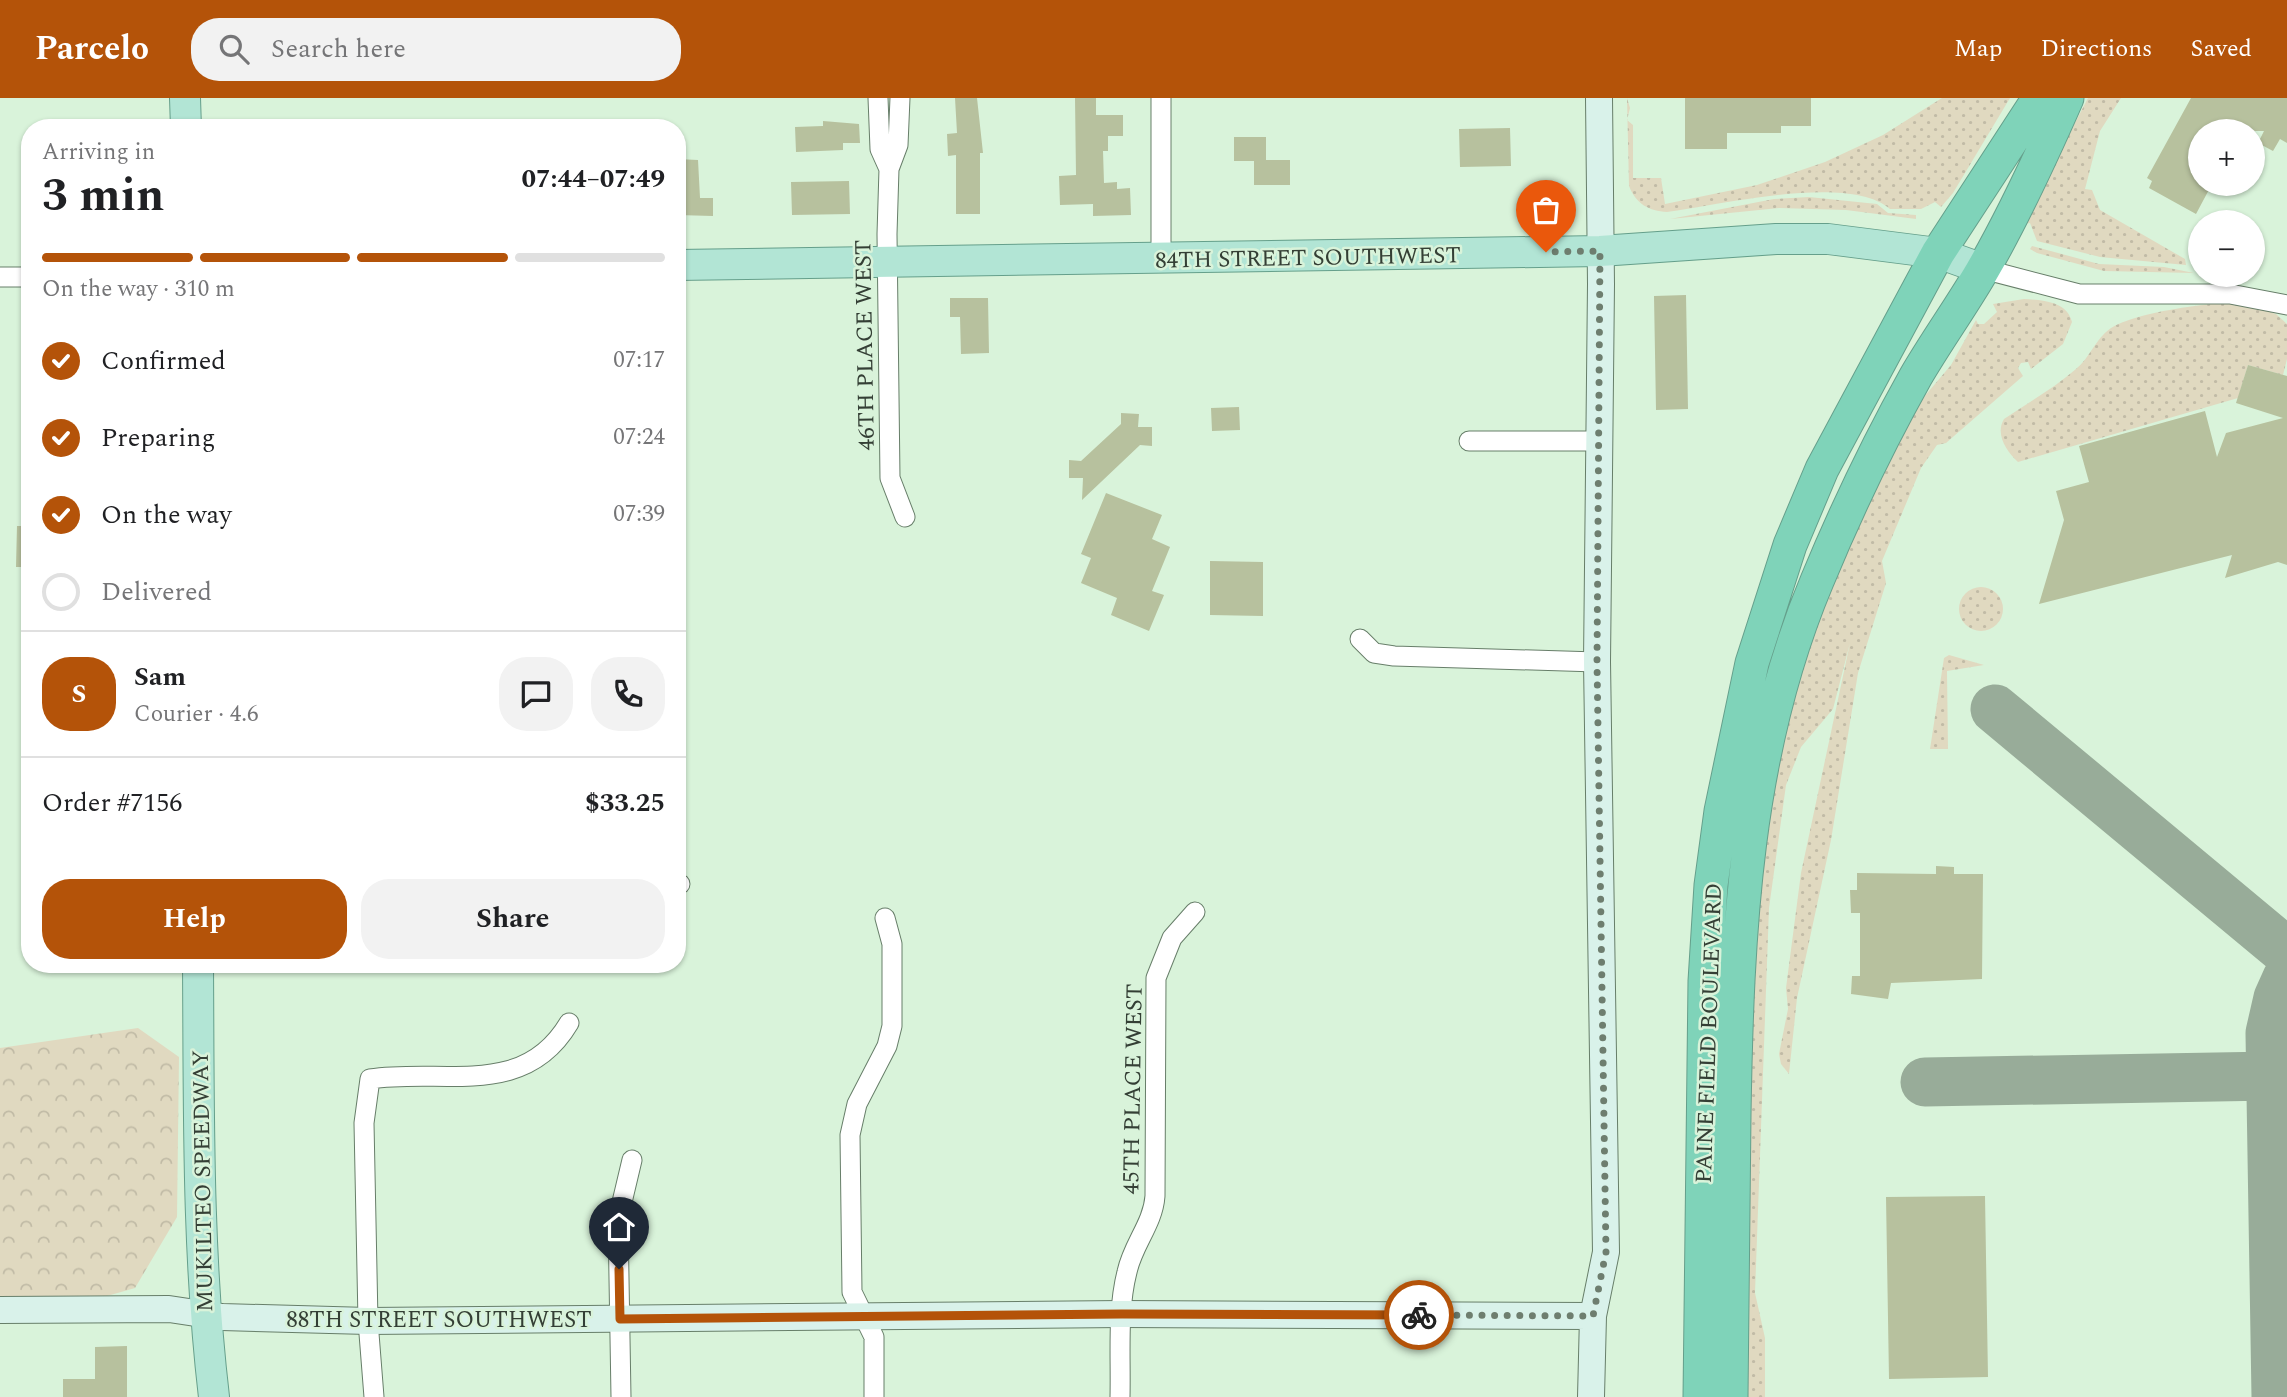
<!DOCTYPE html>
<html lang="en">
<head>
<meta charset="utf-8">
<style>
	:root { --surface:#fff; --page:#f2f2f2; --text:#202124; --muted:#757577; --line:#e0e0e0; --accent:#b45309 }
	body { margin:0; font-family:Spectral,serif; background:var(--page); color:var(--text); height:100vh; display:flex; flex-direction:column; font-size:26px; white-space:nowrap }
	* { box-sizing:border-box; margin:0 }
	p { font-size:23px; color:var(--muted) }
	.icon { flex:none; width:38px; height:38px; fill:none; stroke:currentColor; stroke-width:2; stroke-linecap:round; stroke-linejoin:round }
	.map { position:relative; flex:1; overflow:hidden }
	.drawer { position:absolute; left:21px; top:21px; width:665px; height:854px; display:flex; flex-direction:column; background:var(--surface); border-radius:28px; box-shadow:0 2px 5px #0004 }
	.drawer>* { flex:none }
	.fabs { position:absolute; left:2188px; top:21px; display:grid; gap:14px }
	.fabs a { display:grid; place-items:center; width:77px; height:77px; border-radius:50%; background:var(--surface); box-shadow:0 2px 5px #0004; font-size:35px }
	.pin { position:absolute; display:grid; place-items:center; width:60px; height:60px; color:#fff; margin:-72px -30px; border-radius:50% 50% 50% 0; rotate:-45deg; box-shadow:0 0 7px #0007 }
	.pin .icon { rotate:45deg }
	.courier { position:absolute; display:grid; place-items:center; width:70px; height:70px; margin:-35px; border:5px solid #b45309; border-radius:50%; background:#fff; color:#222; box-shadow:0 2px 9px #0007 }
	.overview em { font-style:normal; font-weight:700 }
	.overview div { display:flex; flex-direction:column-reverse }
	.overview { display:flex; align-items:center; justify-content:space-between; height:119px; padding:0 21px }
	h1 { font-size:46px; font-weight:700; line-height:52px }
	.bar { display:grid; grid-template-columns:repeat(4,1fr); gap:10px 7px; align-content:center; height:84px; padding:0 21px }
	.bar i { height:9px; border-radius:5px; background:var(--line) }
	.bar .current { background:var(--accent) }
	.bar p { grid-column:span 4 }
	.line { display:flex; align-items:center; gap:18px; padding:0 21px; border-top:2px solid var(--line) }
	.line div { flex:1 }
	.round { display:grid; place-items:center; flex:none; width:74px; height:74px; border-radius:28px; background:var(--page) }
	ol { padding:0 21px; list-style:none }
	li { display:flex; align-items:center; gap:21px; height:77px }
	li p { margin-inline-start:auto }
	li .icon { padding:7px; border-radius:50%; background:var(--accent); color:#fff; stroke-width:4 }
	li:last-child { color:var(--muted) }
	li i { width:38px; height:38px; border:4px solid var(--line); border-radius:50% }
	.primary-button { display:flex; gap:14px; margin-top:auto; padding:14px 21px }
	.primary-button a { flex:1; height:80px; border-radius:28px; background:var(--accent); color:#fff; font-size:28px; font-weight:700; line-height:80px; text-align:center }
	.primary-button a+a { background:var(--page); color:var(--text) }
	header { display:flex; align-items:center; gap:42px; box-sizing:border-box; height:98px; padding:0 35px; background:var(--accent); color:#fff }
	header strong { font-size:33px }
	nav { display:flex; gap:38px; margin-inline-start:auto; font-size:24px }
	.search { width:490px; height:63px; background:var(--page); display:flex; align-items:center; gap:18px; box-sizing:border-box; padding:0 24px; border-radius:28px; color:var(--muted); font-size:26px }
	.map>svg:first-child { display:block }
	.grass { fill:url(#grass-dots) }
	.forest { fill:url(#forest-crowns) }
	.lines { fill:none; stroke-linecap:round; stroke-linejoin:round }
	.taxiway { stroke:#98ac99; stroke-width:49 }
	.building { fill:#b7c19e }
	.street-casing { stroke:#677e69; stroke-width:21 }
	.secondary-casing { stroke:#677e69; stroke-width:28 }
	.primary-casing { stroke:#659f8b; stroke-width:32 }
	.highway-casing { stroke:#659f8b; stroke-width:35 }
	.street { stroke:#fff; stroke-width:19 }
	.secondary { stroke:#d9f2ea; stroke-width:26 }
	.primary { stroke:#b2e5d5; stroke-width:30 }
	.highway { stroke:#7fd3b9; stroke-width:33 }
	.done { stroke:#6e7e6f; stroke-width:7; stroke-dasharray:0 12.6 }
	.route { stroke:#b45309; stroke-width:9 }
	.labels { text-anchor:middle; stroke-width:5; stroke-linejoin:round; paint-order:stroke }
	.street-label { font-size:23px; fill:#343f35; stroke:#d9f3da }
</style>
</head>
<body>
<header>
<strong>Parcelo</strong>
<div class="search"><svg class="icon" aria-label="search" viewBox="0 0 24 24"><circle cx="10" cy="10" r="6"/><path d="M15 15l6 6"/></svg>Search here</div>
<nav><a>Map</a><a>Directions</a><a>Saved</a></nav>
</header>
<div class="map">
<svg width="2287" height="1299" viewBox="0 0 2287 1299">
	<defs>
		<pattern id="grass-dots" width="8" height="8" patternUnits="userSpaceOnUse" patternTransform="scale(1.75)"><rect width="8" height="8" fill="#e0d9c0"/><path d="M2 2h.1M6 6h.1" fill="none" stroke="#c1bba6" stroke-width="1.8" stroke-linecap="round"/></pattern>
		<pattern id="forest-crowns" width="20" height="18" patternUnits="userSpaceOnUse" patternTransform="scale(1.75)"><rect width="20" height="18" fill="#e0d9c0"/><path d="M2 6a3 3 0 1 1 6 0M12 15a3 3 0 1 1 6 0" fill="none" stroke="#c1bba6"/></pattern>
	</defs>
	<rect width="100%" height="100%" fill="#d9f3da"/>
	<path class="grass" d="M1627,0L1630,10L1627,22L1633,27V80H1661L1665,106L1757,87L1825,64L1883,37L1942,0H2010L1953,95L1941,109L1935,104L1921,111H1890C1849,75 1720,107 1667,114C1649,113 1636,106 1629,88Z
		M2088,0H2121L2100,33L2085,91L2092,92L2100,112L2185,161L2186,167L2100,159L2037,143L2030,125L2022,126Z
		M1809,99L1877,106L1888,115L1916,117V121L1846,112L1779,110L1670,121L1774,101Z
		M2032,148L2099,166L2164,169L2194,175L2104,173L2037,155L2030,151Z
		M2024,201C2042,202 2067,203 2072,224L2063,246L2031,271L2028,264L2021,265L2018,270L2023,278L1946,345L1937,347L1921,370L1882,463L1886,485L1858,575L1831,742L1797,900L1789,976L1781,966L1779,956L1788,911L1786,890L1801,775L1850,545L1833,611L1801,649L1786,687L1769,810L1755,1195L1765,1240V1299H1744L1754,808L1788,610L1843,456L1918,306L1951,267L1976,222L1978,226H1984L1997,214L1993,206Z
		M2238,204L2276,216L2287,226V261L2283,277L2248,267L2238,300L2018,364C2006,353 1995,336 2004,321C2028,305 2054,290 2076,271C2090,260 2095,241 2111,230C2137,214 2207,205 2238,204Z
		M1959 511a22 22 0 1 1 44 0a22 22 0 1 1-44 0Z
		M1949,557L1984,567L1947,573L1948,651H1930L1944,560Z"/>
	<path class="forest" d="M138,930L179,959L177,1119L135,1190L100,1200L0,1199V950Z"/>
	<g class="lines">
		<path class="taxiway" d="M1995,611L2287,854
			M1925,984L2272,978
			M2276,1299L2270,935L2278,900L2287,880"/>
	</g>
	<path class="building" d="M955,0H977L983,55H980V116H956V57L948,58L947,36L957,35Z
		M1075,0H1096V17H1123V38H1108V53H1103L1104,85L1117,84V91L1130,90L1131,117L1093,118V106L1060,107L1059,78L1076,77Z
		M1685,0H1811V28H1781V35H1727V51H1685Z
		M2191,0H2287V45L2280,41L2273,53L2258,45L2264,33H2200V86H2212L2196,116L2149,90L2152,83L2147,80Z
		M823,23L859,26L860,45H843V52L796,54L795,29L823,28Z
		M1510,30L1511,68L1460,69L1459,31Z
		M1234,39H1266V62H1290V87H1254V63H1234Z
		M677,61L698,62L700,100H713V118L677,117Z
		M849,83L850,116L792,117L791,84Z
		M1686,197L1688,311L1656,312L1654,198Z
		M950,200H988L989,255L961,256L960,219H950Z
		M2248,267L2287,278V467L2278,464L2225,480L2232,457L2039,506L2064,422L2056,393L2089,384L2079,348L2205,313L2217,359L2226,335L2283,320L2236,305Z
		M1239,309L1240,332L1212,333L1211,310Z
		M1121,315L1139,316L1138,329H1152V348L1140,347L1082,402L1083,380H1069V362L1081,363L1121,326Z
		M1106,395L1162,417L1152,441L1170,449L1152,493L1164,497L1149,533L1111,517L1117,500L1081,485L1091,460L1081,456Z
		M17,428H30V469H16Z
		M1210,463L1263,464V518L1210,517Z
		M1936,768L1954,769V776H1983L1982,881L1891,885L1888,901L1851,896L1852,878H1860V815H1851L1850,792H1857V775L1936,776Z
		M1985,1098L1988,1279L1889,1281L1886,1099Z
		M127,1248V1299H63V1281H95V1249Z"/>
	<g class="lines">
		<defs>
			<path id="street" d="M878,0L880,51L889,71L887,136L890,380L905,419
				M889,71L898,47L900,0
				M1161,162V0
				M1983,171L2079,196H2230L2287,207
				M0,179H30
				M1469,343H1599
				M1360,541L1374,555L1394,558L1597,564
				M677,786H680
				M374,1299L368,1223L364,1025L370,981C445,970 524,1001 569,925
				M621,1299L618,1121L632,1062
				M874,1299V1239L852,1194L850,1037L857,1006L887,948L892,928V846L885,820
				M1120,1299C1121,1258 1117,1213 1127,1174C1133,1146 1153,1126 1155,1098L1156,880L1172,840L1195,814"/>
			<path id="secondary" d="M0,1212L169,1211L222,1219L368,1223L1122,1216L1593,1218
				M1591,1299L1593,1218L1606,1154L1597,564L1601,186L1599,0"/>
			<path id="primary" d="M185,0L186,30
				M677,167L1600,153L1776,141H1828L1938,155L1983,171
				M198,866C199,1011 197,1155 214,1299"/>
			<path id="highway" d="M1700,1299L1705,883L1711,787L1721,713L1752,565L1790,447L1822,371L1938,155L2039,0
				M1731,1299C1732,1205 1733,1111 1734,1017C1737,834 1745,654 1817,483C1846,413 1879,344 1916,278C1937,242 1961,209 1982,173C2014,118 2041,59 2067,0"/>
		</defs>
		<use href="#street" class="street-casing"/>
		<use href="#secondary" class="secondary-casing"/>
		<use href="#primary" class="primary-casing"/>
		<use href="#highway" class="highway-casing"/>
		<use href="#street" class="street"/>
		<use href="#secondary" class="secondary"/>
		<use href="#primary" class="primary"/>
		<use href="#highway" class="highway"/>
	</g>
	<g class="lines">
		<path class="done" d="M1419,1217L1593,1218L1606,1154L1597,564L1600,153L1546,154"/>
		<path class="route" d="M619,1171L620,1221L1122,1216L1419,1217"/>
	</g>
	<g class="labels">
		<g class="street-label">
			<text transform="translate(1308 159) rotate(-1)" y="8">84TH STREET SOUTHWEST</text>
			<text transform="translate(864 247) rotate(-91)" y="8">46TH PLACE WEST</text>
			<text transform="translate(1708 935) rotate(-88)" y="8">PAINE FIELD BOULEVARD</text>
			<text transform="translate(1132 991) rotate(-89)" y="8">45TH PLACE WEST</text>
			<text transform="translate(202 1083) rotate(-91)" y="8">MUKILTEO SPEEDWAY</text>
			<text x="439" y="1229">88TH STREET SOUTHWEST</text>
		</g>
	</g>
</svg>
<div class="fabs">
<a>+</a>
<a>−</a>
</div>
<div class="pin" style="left:1546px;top:154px;background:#ea580c"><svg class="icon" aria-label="bag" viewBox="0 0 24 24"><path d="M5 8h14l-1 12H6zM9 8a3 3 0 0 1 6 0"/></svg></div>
<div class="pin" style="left:619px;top:1171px;background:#1f2937"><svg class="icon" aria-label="home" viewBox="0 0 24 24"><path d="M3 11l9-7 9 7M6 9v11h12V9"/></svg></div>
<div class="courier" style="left:1419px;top:1217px"><svg class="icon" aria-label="bike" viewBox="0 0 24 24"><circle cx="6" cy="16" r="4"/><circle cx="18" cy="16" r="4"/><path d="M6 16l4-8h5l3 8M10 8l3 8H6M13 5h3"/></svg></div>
<section class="drawer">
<div class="overview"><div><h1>3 min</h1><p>Arriving in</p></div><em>07:44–07:49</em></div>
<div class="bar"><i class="current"></i><i class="current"></i><i class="current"></i><i></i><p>On the way · 310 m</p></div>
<ol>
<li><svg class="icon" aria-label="check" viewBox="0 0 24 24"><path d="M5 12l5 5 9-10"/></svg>Confirmed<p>07:17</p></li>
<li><svg class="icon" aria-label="check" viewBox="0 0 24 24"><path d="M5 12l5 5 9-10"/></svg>Preparing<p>07:24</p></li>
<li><svg class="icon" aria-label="check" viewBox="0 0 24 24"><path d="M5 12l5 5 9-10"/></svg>On the way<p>07:39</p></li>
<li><i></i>Delivered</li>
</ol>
<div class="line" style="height:126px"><b class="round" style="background:var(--accent);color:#fff">S</b><div><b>Sam</b><p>Courier · 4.6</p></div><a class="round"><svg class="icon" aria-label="chat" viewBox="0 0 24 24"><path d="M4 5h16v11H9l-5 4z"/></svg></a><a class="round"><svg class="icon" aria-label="phone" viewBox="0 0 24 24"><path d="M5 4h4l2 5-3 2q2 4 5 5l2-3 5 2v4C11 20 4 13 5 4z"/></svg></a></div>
<div class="line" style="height:91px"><div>Order #7156</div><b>$33.25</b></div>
<div class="primary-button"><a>Help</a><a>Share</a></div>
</section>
</div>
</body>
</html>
